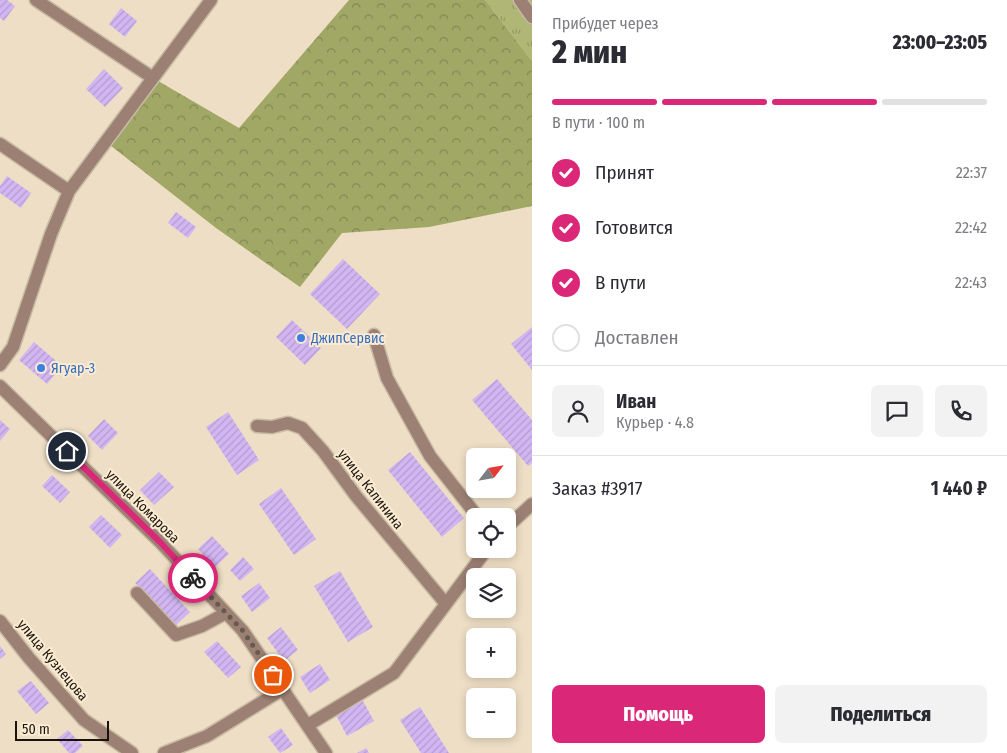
<!DOCTYPE html>
<html lang="ru">
<head>
<meta charset="utf-8">
<style>
	:root { --surface:#fff; --page:#f2f2f3; --text:#2b2b33; --muted:#7c7c81; --line:#e1e1e2; --accent:#db2777 }
	body { margin:0; font-family:"Fira Sans Condensed",sans-serif; background:var(--page); color:var(--text); height:100vh; display:flex; flex-direction:column; font-size:19px; white-space:nowrap }
	* { box-sizing:border-box; margin:0 }
	p { font-size:16px; color:var(--muted) }
	.icon { flex:none; width:28px; height:28px; fill:none; stroke:currentColor; stroke-width:2; stroke-linecap:round; stroke-linejoin:round }
	.map { position:relative; flex:1; overflow:hidden }
	.side { display:flex; flex-direction:column; background:var(--surface); width:475px }
	.side>* { flex:none }
	.needle { width:32px; rotate:59deg }
	.buttons { position:absolute; left:466px; top:448px; display:grid; gap:10px }
	.buttons a { display:grid; place-items:center; width:50px; height:50px; border-radius:8px; background:var(--surface); box-shadow:0 2px 8px #0003; font-size:25px }
	.scale { position:absolute; left:15px; bottom:12px; width:94px; box-sizing:border-box; padding-left:5px; border:2px solid #19140b; border-top:0; font-size:14px; line-height:18px; white-space:nowrap; color:#19140b; -webkit-text-stroke:4px #fbebd2; paint-order:stroke }
	.pin { position:absolute; display:grid; place-items:center; width:42px; height:42px; color:#fff; margin:-21px; border:2px solid #fff; border-radius:50%; box-shadow:0 1px 5px #0007 }
	.courier { position:absolute; display:grid; place-items:center; width:50px; height:50px; margin:-25px; border:4px solid #db2777; border-radius:50%; background:#fff; color:#222; box-shadow:0 1px 6px #0007 }
	.overview em { font-style:normal; font-weight:800 }
	.overview div { display:flex; flex-direction:column-reverse }
	.overview { display:flex; align-items:center; justify-content:space-between; height:85px; padding:0 20px }
	h1 { font-size:32px; font-weight:800; line-height:38px }
	.bar { display:grid; grid-template-columns:repeat(4,1fr); gap:8px 5px; align-content:center; height:60px; padding:0 20px }
	.bar i { height:6px; border-radius:4px; background:var(--line) }
	.bar .on { background:var(--accent) }
	.bar p { grid-column:span 4 }
	.line { display:flex; align-items:center; gap:12px; padding:0 20px; border-top:1px solid var(--line) }
	.line div { flex:1 }
	.round { display:grid; place-items:center; flex:none; width:52px; height:52px; border-radius:8px; background:var(--page) }
	ol { padding:0 20px; list-style:none }
	li { display:flex; align-items:center; gap:15px; height:55px }
	li p { margin-inline-start:auto }
	li .icon { padding:5px; border-radius:50%; background:var(--accent); color:#fff; stroke-width:4 }
	li:last-child { color:var(--muted) }
	li i { width:28px; height:28px; border:2px solid var(--line); border-radius:50% }
	.button { display:flex; gap:10px; margin-top:auto; padding:10px 20px }
	.button a { flex:1; height:58px; border-radius:8px; background:var(--accent); color:#fff; font-size:20px; font-weight:800; line-height:58px; text-align:center }
	.button a+a { background:var(--page); color:var(--text) }
	main { display:flex; flex:1; min-height:0 }
	.map>svg:first-child { display:block }
	.grass { fill:url(#grass-tufts) }
	.forest { fill:url(#forest-crowns) }
	.building { fill:url(#building-hatch) }
	.lines { fill:none; stroke-linecap:round; stroke-linejoin:round }
	.minor-casing { stroke:#c8baa4; stroke-width:15 }
	.minor { stroke:#9c8073; stroke-width:12 }
	.done { stroke:#645b4c; stroke-width:5; stroke-dasharray:0 9 }
	.route { stroke:#db2777; stroke-width:6 }
	.shop-dot { fill:#3f7fe0; stroke:#fbebd2; stroke-width:2 }
	.labels { text-anchor:middle; stroke-width:4; stroke-linejoin:round; paint-order:stroke }
	.shop-label { font-size:14px; fill:#366cbe; stroke:#fbebd2; text-anchor:start }
	.street-label { font-size:14px; fill:#19140b; stroke:#fbebd2 }
</style>
</head>
<body>
<main>
<div class="map">
<svg width="532" height="753" viewBox="0 0 532 753">
	<defs>
		<pattern id="grass-tufts" width="24" height="20" patternUnits="userSpaceOnUse" patternTransform="scale(1.25)"><rect width="24" height="20" fill="#afb676"/><path d="M3 7l-1-3M5 7V3M7 7l1-3M15 17l-1-3M17 17v-4M19 17l1-3" fill="none" stroke="#969c65"/></pattern>
		<pattern id="forest-crowns" width="20" height="18" patternUnits="userSpaceOnUse" patternTransform="scale(1.25)"><rect width="20" height="18" fill="#a1a866"/><path d="M2 6a3 3 0 1 1 6 0M12 15a3 3 0 1 1 6 0" fill="none" stroke="#828852"/></pattern>
		<pattern id="building-hatch" width="6" height="6" patternUnits="userSpaceOnUse" patternTransform="scale(1.25)"><rect width="6" height="6" fill="#d1b6f2"/><path d="M-1 1l2-2M0 6l6-6M5 7l2-2" fill="none" stroke="#b39cce"/></pattern>
	</defs>
	<rect width="100%" height="100%" fill="#eedec5"/>
	<path class="grass" d="M485,0H532V61Z"/>
	<path class="forest" d="M349,0H485L532,61V206L429,227L342,233L300,287L216,228L106,142L153,78L239,128Z"/>
	<path class="building" d="M0,0H7L15,6L4,21L0,18Z
		M121,8L137,21L125,37L109,24Z
		M104,69L123,88L105,107L86,89Z
		M7,176L31,193L21,208L0,193V186Z
		M176,212L196,227L188,238L168,223Z
		M343,259L380,294L347,329L310,294Z
		M292,320L321,348L305,365L276,337Z
		M532,327V370L511,344Z
		M34,342L62,366L47,384L19,360Z
		M497,379L532,420V463L528,466L472,400Z
		M228,412L259,460L237,475L206,427Z
		M104,419L118,433L102,450L88,436Z
		M0,420L10,429L0,441Z
		M410,452L464,518L442,537L388,470Z
		M159,472L174,487L154,505L140,490Z
		M52,475L70,492L60,503L42,486Z
		M281,488L316,539L294,555L259,504Z
		M101,515L122,535L110,548L89,527Z
		M212,536L229,554L215,567L198,549Z
		M243,557L254,569L240,581L230,570Z
		M150,569L190,612L176,625L135,583Z
		M340,571L373,627L348,642L314,586Z
		M259,583L270,598L252,612L241,596Z
		M281,627L298,650L284,661L267,638Z
		M217,641L241,667L228,678L204,652Z
		M0,646L6,654L0,659Z
		M320,664L330,680L310,693L300,677Z
		M31,681L49,703L36,714L17,691Z
		M363,701L374,721L347,736L336,715Z
		M420,707L449,753H421L400,720Z
		M281,728L293,745L280,753L268,737Z
		M68,730L83,746L75,753H69L57,739Z
		M366,748L369,753H357Z"/>
	<g class="lines">
		<defs>
			<path id="minor" d="M36,0L153,78
				M520,0L532,17
				M0,144L69,191
				M374,335L387,378L430,456L477,516
				M0,365L13,347L51,234L69,191L211,0
				M0,386L160,542L243,631L326,753
				M257,426L272,427L288,423L302,428L323,451L356,496L446,604L487,549
				M508,526L532,504
				M137,593L176,635L202,626L226,613
				M0,621L29,658L84,720L132,753
				M308,725L394,673L446,604
				M164,753L207,736L283,689"/>
		</defs>
		<use href="#minor" class="minor-casing"/>
		<use href="#minor" class="minor"/>
	</g>
	<g class="lines">
		<path class="done" d="M193,578L243,631L273,675"/>
		<path class="route" d="M67,451L160,542L193,578"/>
	</g>
	<g class="shop-dot">
		<circle cx="301" cy="338" r="5"/>
		<circle cx="41" cy="368" r="5"/>
	</g>
	<g class="labels">
		<g class="shop-label">
			<text x="311" y="343">ДжипСервис</text>
			<text x="51" y="373">Ягуар-3</text>
		</g>
		<g class="street-label">
			<text transform="translate(371 489) rotate(52)" y="5">улица Калинина</text>
			<text transform="translate(143 506) rotate(45)" y="5">улица Комарова</text>
			<text transform="translate(53 660) rotate(50)" y="5">улица Кузнецова</text>
		</g>
	</g>
</svg>
<div class="buttons">
<a><svg class="needle" viewBox="-14 -14 28 28"><path d="M0-13l5 13h-10z" fill="#e53935"/><path d="M0 13l5-13h-10z" fill="#7c7c81"/></svg></a>
<a><svg class="icon" aria-label="locate" viewBox="0 0 24 24"><circle cx="12" cy="12" r="6"/><path d="M12 2v4M12 18v4M2 12h4M18 12h4"/></svg></a>
<a><svg class="icon" aria-label="layers" viewBox="0 0 24 24"><path d="M12 4l9 5-9 5-9-5zM3 14l9 5 9-5"/></svg></a>
<a>+</a>
<a>−</a>
</div>
<div class="scale">50 m</div>
<div class="pin" style="left:273px;top:675px;background:#ea580c"><svg class="icon" aria-label="bag" viewBox="0 0 24 24"><path d="M5 8h14l-1 12H6zM9 8a3 3 0 0 1 6 0"/></svg></div>
<div class="pin" style="left:67px;top:451px;background:#1f2937"><svg class="icon" aria-label="home" viewBox="0 0 24 24"><path d="M3 11l9-7 9 7M6 9v11h12V9"/></svg></div>
<div class="courier" style="left:193px;top:578px"><svg class="icon" aria-label="bike" viewBox="0 0 24 24"><circle cx="6" cy="16" r="4"/><circle cx="18" cy="16" r="4"/><path d="M6 16l4-8h5l3 8M10 8l3 8H6M13 5h3"/></svg></div>
</div>
<section class="side">
<div class="overview"><div><h1>2 мин</h1><p>Прибудет через</p></div><em>23:00–23:05</em></div>
<div class="bar"><i class="on"></i><i class="on"></i><i class="on"></i><i></i><p>В пути · 100 m</p></div>
<ol>
<li><svg class="icon" aria-label="check" viewBox="0 0 24 24"><path d="M5 12l5 5 9-10"/></svg>Принят<p>22:37</p></li>
<li><svg class="icon" aria-label="check" viewBox="0 0 24 24"><path d="M5 12l5 5 9-10"/></svg>Готовится<p>22:42</p></li>
<li><svg class="icon" aria-label="check" viewBox="0 0 24 24"><path d="M5 12l5 5 9-10"/></svg>В пути<p>22:43</p></li>
<li><i></i>Доставлен</li>
</ol>
<div class="line" style="height:90px"><a class="round"><svg class="icon" aria-label="person" viewBox="0 0 24 24"><circle cx="12" cy="8" r="4"/><path d="M4 21q1-7 8-7t8 7"/></svg></a><div><b>Иван</b><p>Курьер · 4.8</p></div><a class="round"><svg class="icon" aria-label="chat" viewBox="0 0 24 24"><path d="M4 5h16v11H9l-5 4z"/></svg></a><a class="round"><svg class="icon" aria-label="phone" viewBox="0 0 24 24"><path d="M5 4h4l2 5-3 2q2 4 5 5l2-3 5 2v4C11 20 4 13 5 4z"/></svg></a></div>
<div class="line" style="height:65px"><div>Заказ #3917</div><b>1 440 ₽</b></div>
<div class="button"><a>Помощь</a><a>Поделиться</a></div>
</section>
</main>
</body>
</html>
